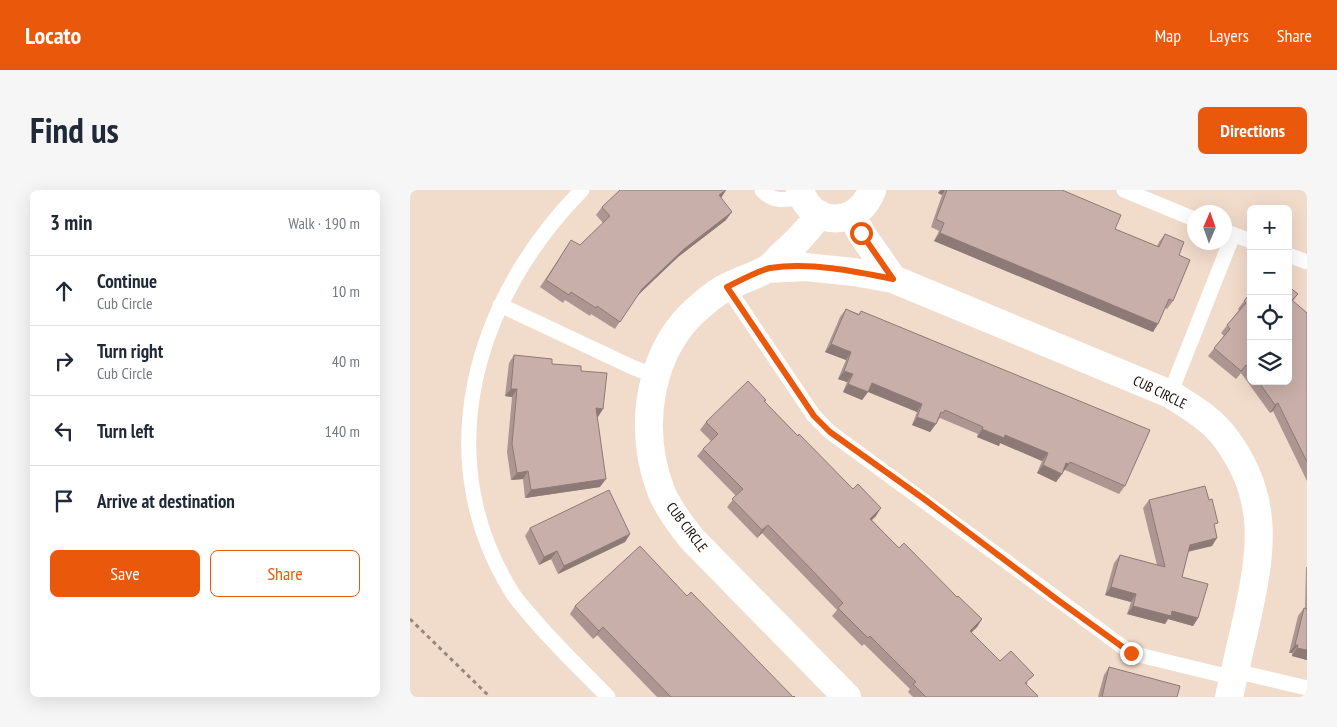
<!DOCTYPE html>
<meta charset="utf-8">
<style>
body{margin:0;font-family:"PT Sans Narrow",sans-serif;background:#f6f6f7;color:#1f2937}
.controls{position:absolute;right:15px;top:15px;display:grid;overflow:hidden;border-radius:8px;box-shadow:0 5px 20px #0002}
.controls button{width:45px;height:45px;display:grid;place-items:center;padding:0;border:0;border-bottom:1px solid #e0e1e3;background:#fff;color:#1f2937;font:25px sans-serif}
.compass{position:absolute;left:777px;top:15px;width:45px;height:45px;border-radius:50%;background:#fff;box-shadow:0 5px 20px #0002;rotate:2deg}
.stop{position:absolute;width:15px;height:15px;margin:-11px;border:4px solid #ea580c;border-radius:50%;background:#fff}
.stop.end{background:#ea580c;border-color:#fff;box-shadow:0 1px 5px #0008}
.list{margin:0;padding:0;list-style:none}
h2{display:flex;justify-content:space-between;align-items:center;height:65px;margin:0;padding:0 20px;font-size:21px}
h2 small{font-size:16px;font-weight:400;color:#747a83}
.list li{display:grid;grid-template-columns:32px 1fr auto;gap:15px;align-items:center;box-sizing:border-box;height:70px;padding:0 20px;border-top:1px solid #e0e1e3}
.list b{display:block;font-size:19px;white-space:nowrap}
.list p{margin:0;font-size:16px;white-space:nowrap;color:#747a83}
.list em{font-size:16px;font-style:normal;color:#747a83}
.actions{display:flex;gap:10px;padding:15px 20px}
.actions a{flex:1;padding:11px 0;border:1px solid #ea580c;border-radius:8px;text-align:center;font-size:18px;color:#ea580c}
.actions .main{background:#ea580c;color:#fff}
.icon{flex:none;width:28px;height:28px;fill:none;stroke:currentColor;stroke-width:2;stroke-linecap:round;stroke-linejoin:round}
.map{position:relative;flex:none;width:897px;height:507px;overflow:hidden;border-radius:8px}
header{display:flex;align-items:center;gap:30px;box-sizing:border-box;height:70px;padding:0 25px;background:#ea580c;color:#fff}
header strong{font-size:24px}
nav{display:flex;gap:28px;margin-inline-start:auto;font-size:18px}
.intro{display:flex;align-items:center;justify-content:space-between;box-sizing:border-box;height:120px;padding:0 30px}
h1{margin:0;font-size:35px}
.button{padding:12px 22px;border-radius:8px;background:#ea580c;color:#fff;font-size:18px;font-weight:700}
main{display:flex;gap:30px;padding:0 30px}
aside{flex:1;background:#fff;border-radius:8px;box-shadow:0 5px 20px #0002}
.map>svg:first-child{display:block}
.lines{fill:none;stroke-linecap:round;stroke-linejoin:round}
.path{stroke:#97877b;stroke-width:3;stroke-dasharray:4 4;stroke-linecap:butt}
.lane{stroke:#fff;stroke-width:15}
.street{stroke:#fff;stroke-width:28}
.wall{fill:#ad9691}
.shaded-wall{fill:#8d7a76}
.building{fill:#c9afa9;stroke:#8d7a76}
.route{stroke:#ea580c;stroke-width:6}
.labels{text-anchor:middle;dominant-baseline:central;stroke-width:4;stroke-linejoin:round;paint-order:stroke}
.street-label{font-size:14px;fill:#150d08;stroke:#fff}
</style>
<header>
<strong>Locato</strong>
<nav><a>Map</a><a>Layers</a><a>Share</a></nav>
</header>
<div class="intro"><h1>Find us</h1><a class="button">Directions</a></div>
<main>
<aside>
<h2>3 min<small>Walk · 190 m</small></h2>
<ul class="list">
<li><svg class="icon" aria-label="ahead" viewBox="0 0 24 24"><path d="M12 20V5M6 11l6-6 6 6"/></svg><div><b>Continue</b><p>Cub Circle</p></div><em>10 m</em></li>
<li><svg class="icon" aria-label="right" viewBox="0 0 24 24"><path d="M7 20v-9h11M14 6l5 5-5 5"/></svg><div><b>Turn right</b><p>Cub Circle</p></div><em>40 m</em></li>
<li><svg class="icon" aria-label="left" viewBox="0 0 24 24"><path d="M17 20v-9H6M10 6l-5 5 5 5"/></svg><div><b>Turn left</b></div><em>140 m</em></li>
<li><svg class="icon" aria-label="arrive" viewBox="0 0 24 24"><path d="M6 21V4h12l-3 4 3 4H6"/></svg><div><b>Arrive at destination</b></div></li>
</ul>
<div class="actions"><a class="main">Save</a><a>Share</a></div>
</aside>
<div class="map">
<svg width="897" height="507" viewBox="0 0 897 507">
<rect width="100%" height="100%" fill="#f1dbcb"/>
<g class="lines">
<!-- path -->
<path class="path" d="M0,429L80,507"/>
<!-- lane -->
<path class="lane" d="M172,0C65,108 17,268 103,404C108,411 114,418 120,425C144,454 172,480 198,507
M352,0C364,14 376,9 393,8
M714,0L784,29
M814,41L841,51
M878,65L897,72
M317,97L404,226L420,242L721,463L824,488
M90,115L222,177L245,186
M760,204L823,45
M825,481L897,498"/>
<!-- street -->
<path class="street" d="M390,0C402,39 449,37 462,0
M409,24C398,41 385,53 371,66C366,71 362,76 357,79C345,86 331,90 319,96C310,100 301,107 294,113C238,157 227,237 251,301C258,318 270,334 282,349L437,507
M442,25L451,43L483,89L760,204C779,216 800,228 814,246C860,306 852,360 837,428C831,455 825,481 819,507
M358,79L395,77L444,82L483,89"/>
</g>
<!-- wall -->
<path class="wall" d="M316,0L311,8L316,30L268,67L227,106L205,139L181,124L180,126L155,110L153,113L130,97L156,58L170,55L193,33L186,25L192,17Z
M530,0H652L705,39L747,56L749,52L755,44L769,65L763,111L757,119L755,118L743,142L524,51L529,41L521,37L532,5L528,3Z
M878,96L888,104L883,111L897,123V291L863,221L860,223L831,183L826,189L798,166L814,146L811,143L829,120L828,119L841,102V191H878Z
M436,119L449,124L451,121L715,296L709,304L655,280L653,282L646,292L627,283L632,271L590,253L589,256L567,247L568,244L530,228L520,242L502,235L507,222L458,202L452,210L433,202L437,192L428,189L436,170L415,162L430,127Z
M104,165L171,181L188,227H187L190,297L115,308L113,289L101,290L97,262L102,207L95,206L99,173Z
M356,210L355,212L466,326L462,330L489,358L572,429L567,437L561,443L590,471L618,493L616,495L627,507H503L498,502L500,499L454,454L452,456L422,426L427,420L394,386L352,343L347,348L317,317L326,306L287,266L293,259L301,251L290,240L296,232Z
M739,310L805,338L802,356L778,362L772,387L788,428L783,436L758,429L755,434L717,424L721,412L695,405L704,373L710,365L747,375L733,318Z
M120,338L220,344L215,352L148,384L141,369L129,375L115,346Z
M896,377H897V470L882,466V463H879L888,426L894,418L895,419Z
M277,406L383,507H385H247L187,445L183,449L160,424L165,416Z
M699,477L767,507H688L694,485Z"/>
<!-- shaded-wall -->
<path class="shaded-wall" d="M316,0L311,8L309,5Z
M531,0H535L532,5L528,3Z
M322,22L316,30L268,67L226,107L232,99L274,59Z
M530,43L748,134L743,142L524,51Z
M421,154L441,162L436,170L415,162Z
M434,181L443,184L437,192L428,189Z
M462,193L512,214L507,222L456,201Z
M438,194L458,202L452,210L433,202Z
M101,199H107L102,207L95,206Z
M868,213L863,221L860,223L865,215Z
M186,218L193,219L188,227L180,226Z
M507,227L526,234L520,242L502,235Z
M572,239L595,245L638,263L632,271L590,253L589,256L567,247Z
M656,273L659,274L653,282L651,281Z
M633,275L652,284L646,292L627,283Z
M118,281L113,289L101,290L107,283Z
M196,289L190,297L115,308L121,300Z
M471,318L466,326L455,336L460,329Z
M358,335L352,343L347,348L352,340Z
M220,344L215,352L148,384L154,376Z
M807,348L802,356L775,362L780,355Z
M147,361L141,369L129,375L134,367Z
M701,397L726,404L721,412L695,405Z
M723,416L762,421L788,428L783,436L758,429L755,434L717,424Z
M572,429L567,437L554,449L560,441Z
M193,437L187,445L183,449L189,441Z
M885,455H888L882,463H879Z
M887,458L897,460V470L882,466Z"/>
<!-- building -->
<path class="building" d="M210,0H316L309,5L322,22L274,59L232,99L210,132L187,116L186,118L161,102L159,105L136,90L161,50L170,55L200,26L192,17Z
M537,0H652L711,25L705,39L749,57L755,44L774,52L769,65L780,70L763,111L759,109L748,134L530,43L534,33L526,29Z
M878,96L888,104L882,110L897,123V272L868,213L865,215L848,191H878Z
M841,102V181L836,175L831,181L804,158L820,139L817,135L836,113L834,111Z
M436,119L449,125L451,121L740,240L715,296L660,272L659,274L656,273L652,284L633,275L638,263L595,245L594,248L572,239L573,237L535,220L533,223L531,222L526,234L507,227L512,214L462,193L458,202L438,194L443,184L434,181L441,162L421,154Z
M104,165L142,169V174L171,176V181L197,183L193,219L186,218L196,289L121,300L118,281L107,283L102,254L107,199H101Z
M338,191L356,210L354,211L388,246L389,244L443,299L448,294L471,318L460,329L489,358L494,353L547,407L548,406L572,429L560,441L590,471L601,461L624,485L615,493L628,506L627,507H516L503,494L506,492L460,446L458,448L428,418L433,413L400,378L358,335L352,340L322,309L333,299L293,259L308,244L296,232Z
M795,296L799,310L802,309L808,333L804,334L807,348L780,355L772,387L798,394L788,428L762,421L761,426L723,416L726,404L701,397L710,365L755,377L739,310Z
M199,300L220,344L154,376L147,361L134,367L120,338Z
M230,356L277,406L281,402L383,507L384,506L385,507H261L193,437L189,441L165,416Z
M894,418L897,419V460L887,458L888,455H885Z
M699,477L770,496L767,507H692Z"/>
<g class="lines">
<!-- route -->
<path class="route" d="M451,43L483,89C444,81 400,72 360,78C347,81 329,91 317,97L404,226L420,242L514,309L649,411L721,463"/>
</g>
<g class="labels">
<!-- street labels -->
<g class="street-label">
<text transform="translate(750 202) rotate(26)">CUB CIRCLE</text>
<text transform="translate(277 337) rotate(53)">CUB CIRCLE</text>
</g>
</g>
</svg>
<div class="controls">
<button>+</button>
<button>−</button>
<button><svg class="icon" aria-label="locate" viewBox="0 0 24 24"><circle cx="12" cy="12" r="6"/><path d="M12 2v4M12 18v4M2 12h4M18 12h4"/></svg></button>
<button><svg class="icon" aria-label="layers" viewBox="0 0 24 24"><path d="M12 4l9 5-9 5-9-5zM3 14l9 5 9-5"/></svg></button>
</div>
<svg class="compass" viewBox="-18 -18 36 36"><path d="M0-13l5 13h-10z" fill="#e53935"/><path d="M0 13l5-13h-10z" fill="#747a83"/></svg>
<div class="stop" style="left:451px;top:43px"></div>
<div class="stop end" style="left:721px;top:463px"></div>
</div>
</main>
